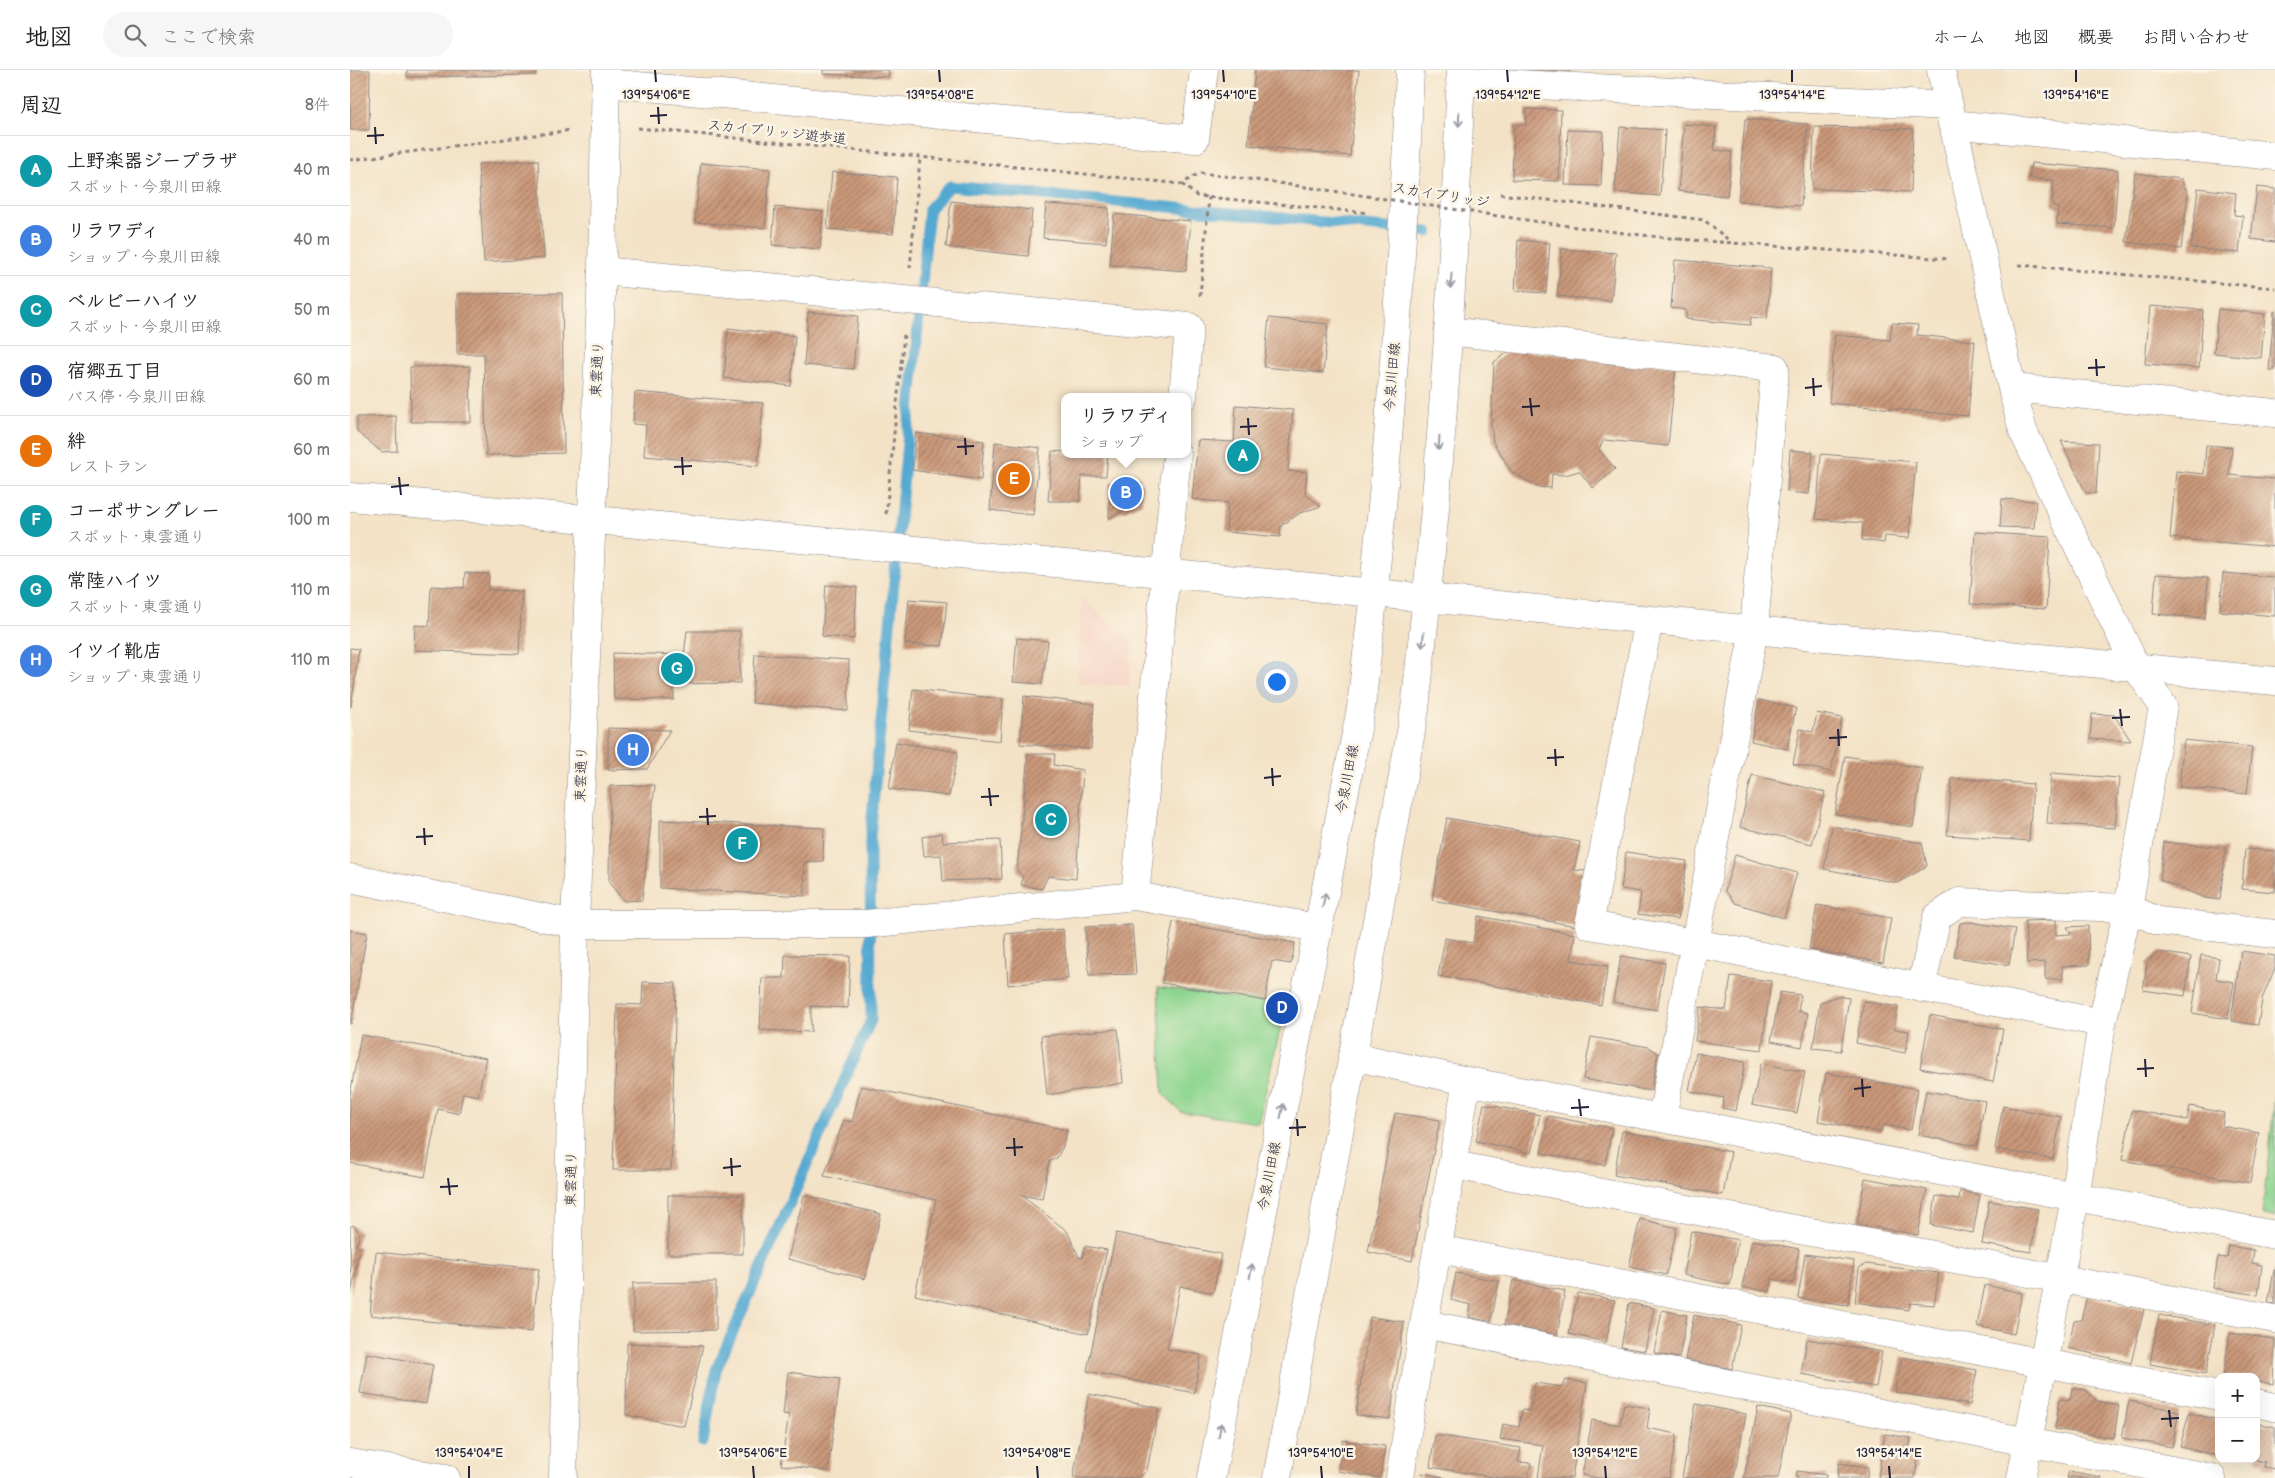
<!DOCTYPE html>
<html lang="ja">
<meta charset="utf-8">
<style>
body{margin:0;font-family:"Balsamiq Sans","Klee One",sans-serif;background:#f6f6f6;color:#222}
.controls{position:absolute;right:15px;bottom:15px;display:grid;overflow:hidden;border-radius:10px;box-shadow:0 5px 20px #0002}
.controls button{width:45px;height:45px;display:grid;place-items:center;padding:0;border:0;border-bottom:1px solid #e0e0e0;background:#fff;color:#222;font:25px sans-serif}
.you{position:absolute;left:926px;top:611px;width:18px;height:18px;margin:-12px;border:4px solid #fff;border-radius:50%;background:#1a73e8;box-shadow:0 0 0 8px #1a73e833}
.badge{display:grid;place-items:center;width:32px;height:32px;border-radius:50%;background:#0f766e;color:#fff;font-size:16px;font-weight:700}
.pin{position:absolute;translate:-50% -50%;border:2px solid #fff;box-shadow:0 1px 5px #0006}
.popup{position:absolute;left:711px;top:323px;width:130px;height:65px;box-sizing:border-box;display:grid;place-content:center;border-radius:10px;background:#fff;filter:drop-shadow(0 1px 4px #0005);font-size:16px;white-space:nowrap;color:#767676}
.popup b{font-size:19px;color:#222}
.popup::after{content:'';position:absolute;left:50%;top:100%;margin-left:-10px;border:10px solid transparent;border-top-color:#fff}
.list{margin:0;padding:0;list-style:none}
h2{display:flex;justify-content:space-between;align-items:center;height:65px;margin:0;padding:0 20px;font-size:21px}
h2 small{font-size:16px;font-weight:400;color:#767676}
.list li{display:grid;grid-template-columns:32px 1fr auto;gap:15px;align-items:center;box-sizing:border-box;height:70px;padding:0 20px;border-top:1px solid #e0e0e0}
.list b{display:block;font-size:19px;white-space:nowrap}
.list p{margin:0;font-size:16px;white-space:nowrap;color:#767676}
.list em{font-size:16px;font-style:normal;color:#767676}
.icon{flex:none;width:28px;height:28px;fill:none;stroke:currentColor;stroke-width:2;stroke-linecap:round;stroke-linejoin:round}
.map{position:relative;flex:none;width:1925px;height:1408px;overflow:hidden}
header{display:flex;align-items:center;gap:30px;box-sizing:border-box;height:70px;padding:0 25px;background:#fff;border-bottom:1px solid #e0e0e0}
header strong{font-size:24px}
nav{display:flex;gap:28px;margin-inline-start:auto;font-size:18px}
.search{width:350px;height:45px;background:#f6f6f6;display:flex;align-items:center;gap:12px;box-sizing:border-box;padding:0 18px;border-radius:28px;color:#767676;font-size:19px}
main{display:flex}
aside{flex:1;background:#fff}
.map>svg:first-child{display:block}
.built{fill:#f6d2c3}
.green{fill:#8dd58f;stroke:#587c65}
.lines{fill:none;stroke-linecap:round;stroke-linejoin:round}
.stream{stroke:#55a9d1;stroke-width:11}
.building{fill:url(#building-hatch)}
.minor-casing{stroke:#8a8280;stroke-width:29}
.major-casing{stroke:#8a8280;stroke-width:29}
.path{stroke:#8a8280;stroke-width:3;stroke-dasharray:4 4;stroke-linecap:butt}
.minor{stroke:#fff;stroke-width:28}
.major{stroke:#fff;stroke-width:28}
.path-bridge{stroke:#8a8280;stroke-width:3;stroke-dasharray:4 4;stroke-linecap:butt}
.oneway{stroke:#9c9ca7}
.ticks{fill:none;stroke:#22223b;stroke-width:2}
.labels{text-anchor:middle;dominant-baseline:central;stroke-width:5;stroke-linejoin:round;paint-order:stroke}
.street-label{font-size:14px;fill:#22223b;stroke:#fcf5e5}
.ticks-label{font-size:12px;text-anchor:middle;fill:#22223b;stroke:#fcf5e5;stroke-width:5;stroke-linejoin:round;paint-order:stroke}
</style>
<header>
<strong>地図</strong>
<div class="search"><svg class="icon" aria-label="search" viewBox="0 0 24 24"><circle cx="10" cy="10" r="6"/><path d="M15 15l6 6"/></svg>ここで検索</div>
<nav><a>ホーム</a><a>地図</a><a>概要</a><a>お問い合わせ</a></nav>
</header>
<main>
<aside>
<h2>周辺<small>8件</small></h2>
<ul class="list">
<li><span class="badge" style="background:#0f9aa8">A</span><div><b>上野楽器ジープラザ</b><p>スポット · 今泉川田線</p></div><em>40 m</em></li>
<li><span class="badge" style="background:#3f7fe0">B</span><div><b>リラワディ</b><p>ショップ · 今泉川田線</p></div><em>40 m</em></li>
<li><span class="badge" style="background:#0f9aa8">C</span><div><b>ベルビーハイツ</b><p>スポット · 今泉川田線</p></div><em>50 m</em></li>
<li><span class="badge" style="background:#1a4fb4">D</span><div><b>宿郷五丁目</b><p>バス停 · 今泉川田線</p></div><em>60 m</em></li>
<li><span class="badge" style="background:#e8710a">E</span><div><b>絆</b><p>レストラン</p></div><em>60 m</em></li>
<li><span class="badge" style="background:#0f9aa8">F</span><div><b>コーポサングレー</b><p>スポット · 東雲通り</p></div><em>100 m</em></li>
<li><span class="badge" style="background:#0f9aa8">G</span><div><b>常陸ハイツ</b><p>スポット · 東雲通り</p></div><em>110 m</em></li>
<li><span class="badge" style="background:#3f7fe0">H</span><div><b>イツイ靴店</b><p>ショップ · 東雲通り</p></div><em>110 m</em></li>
</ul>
</aside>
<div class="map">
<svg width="1925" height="1408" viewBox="0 0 1925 1408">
<defs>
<pattern id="building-hatch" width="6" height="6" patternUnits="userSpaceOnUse" patternTransform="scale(1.25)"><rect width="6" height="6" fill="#cb997a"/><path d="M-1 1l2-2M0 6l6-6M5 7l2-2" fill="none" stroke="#a47c65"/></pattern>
</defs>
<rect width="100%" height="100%" fill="#fcf5e5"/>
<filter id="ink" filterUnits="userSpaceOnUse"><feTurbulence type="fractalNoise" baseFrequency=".02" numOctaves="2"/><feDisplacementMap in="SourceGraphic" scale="10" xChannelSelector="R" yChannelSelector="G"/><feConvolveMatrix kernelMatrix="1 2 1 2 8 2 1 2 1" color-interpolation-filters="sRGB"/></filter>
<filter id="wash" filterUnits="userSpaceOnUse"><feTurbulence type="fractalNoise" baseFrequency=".0096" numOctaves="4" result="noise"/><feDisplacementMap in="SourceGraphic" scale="20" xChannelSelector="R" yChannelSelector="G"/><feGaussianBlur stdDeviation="1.12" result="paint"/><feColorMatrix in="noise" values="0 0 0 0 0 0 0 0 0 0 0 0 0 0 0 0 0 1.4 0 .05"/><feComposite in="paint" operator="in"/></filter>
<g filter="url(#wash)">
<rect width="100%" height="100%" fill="#f3e2c6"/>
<!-- built -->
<path class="built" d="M731,527L782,573L780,616L728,614Z"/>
<!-- green -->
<path class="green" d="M808,917L936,935L908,1053L831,1042L813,1023Z
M1925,1026V1147L1912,1145Z"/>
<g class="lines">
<!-- stream -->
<path class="stream" d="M353,1372L366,1300L521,950L520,768L579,139L600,116L1078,162"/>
</g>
<g id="blocks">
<!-- building -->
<path class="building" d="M0,0H20L19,60H0Z
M57,0H186V5L57,7Z
M473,0H539L538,7L473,4Z
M905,0H1009L1000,86L898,75Z
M1177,0H1220V2L1180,3Z
M1176,39L1211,40L1209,111L1162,110L1164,55H1176Z
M1395,49L1458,54L1451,136L1388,131Z
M1334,54L1366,57L1364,80L1382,82L1377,126L1328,121Z
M1270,57L1315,60L1310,126L1265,122Z
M1464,57L1563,59L1561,122L1462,119Z
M1218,60L1253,61L1251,116L1215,115Z
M188,90L194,188L134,192L128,94Z
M351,93L420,99L415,158L345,152Z
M1681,93L1768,100L1764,158L1707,154L1708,138L1702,135L1704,110L1679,108Z
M482,102L547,107L543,164L477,159Z
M1785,103L1831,109L1838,124L1831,179L1776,172Z
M1907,117L1925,119V172L1901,169Z
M1848,118L1886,123L1884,145L1893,146L1889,183L1841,178Z
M601,131L682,140L678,186L596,177Z
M696,134L759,138L756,173L693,168Z
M425,137L473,142L470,179L422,175Z
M764,144L841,151L836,201L760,195Z
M1168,170L1200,173L1196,223L1165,221Z
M1212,179L1266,183L1261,231L1207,226Z
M1325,190L1421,198L1417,249L1401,247L1400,255L1336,249V240L1321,238Z
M212,223L214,383L136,385L134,284H107V224Z
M1800,236L1853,240L1849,298L1795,294Z
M1868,239L1915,244L1911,288L1864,283Z
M1924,241H1925V300H1919Z
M458,242L508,246L503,299L454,295Z
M919,248L978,254L973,303L914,297Z
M1542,253L1568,255L1567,265L1625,271L1618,346L1479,333L1485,265L1540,270Z
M378,258L445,266L441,316L374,308Z
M1161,280L1326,296L1318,376L1254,370L1249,379L1265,399L1243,418L1229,401L1215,405L1202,404L1201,418L1188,417L1161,401L1143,372L1141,354L1144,292Z
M120,296L121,352H61L60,297Z
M285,322L413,333L408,396L294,386L296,355L283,354Z
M886,335L943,340L938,401L957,402L955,424L971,436L950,443L931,456L930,467L876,462L878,433L842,429L848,370L884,372Z
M46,346L47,381L32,382L7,362V347Z
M566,363L634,371L631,410L562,400Z
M1711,371L1749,373L1746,423H1736Z
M645,372L690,378L683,445L640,440Z
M1856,375L1882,377L1879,405L1925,409V477L1820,468L1826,401L1854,404Z
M1440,380L1463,382L1459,424L1437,422Z
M702,381L715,382V384H758L756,406H732L730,431H698Z
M1471,384L1566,392L1559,468L1535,466L1534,473L1512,470L1513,453L1466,449Z
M760,413H792V433L759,448Z
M1652,429L1686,431L1684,458L1650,457Z
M1625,462L1700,467L1696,539L1620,534Z
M115,503L139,504L138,520L172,521L169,584L64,580L65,555L79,556L81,516L114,518Z
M1873,503L1925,507V546L1870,541Z
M1806,504L1858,508L1855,548L1803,544Z
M476,515L507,517L504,569L472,566Z
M559,529L597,532L592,576L555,574Z
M337,561H390V613L324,614V630L264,629L263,583L334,585Z
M667,568L698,571L692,614L663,612Z
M0,578L9,579L1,637L0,636Z
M405,584L499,590L498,641L402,633Z
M563,619L653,629L650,671L559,660Z
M674,626L744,634L741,679L670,674Z
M1409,630L1446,638L1437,679L1401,671Z
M1467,643L1492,648L1481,702L1443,694L1450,659L1463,662Z
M1742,644L1764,645L1781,671L1740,669Z
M258,658L320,660L297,699L258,700Z
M1834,670L1902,677L1897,724L1829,717Z
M546,672L608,682L599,726L539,719Z
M678,684H705L704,695L733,700L726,809L698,806L692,819L671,815L673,807L667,801Z
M1495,686L1572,698L1563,757L1485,744Z
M1701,703L1769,708L1765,758L1697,753Z
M1402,705L1475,722L1462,774L1390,757Z
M1602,708L1683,714L1679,771L1597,765Z
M305,715L292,830L274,831L259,813L260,716Z
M1097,748L1230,772L1224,800L1236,801L1226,856L1082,830Z
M310,750L474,758L473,791L454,792L455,826L310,818Z
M1482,756L1572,773L1577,796L1548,813L1474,799Z
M592,763L593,772L650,770L652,809L593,811L591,785L574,786L572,767Z
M1814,772L1876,778L1870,830L1855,828L1810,810Z
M1895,779L1925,781V822L1892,819Z
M1276,782L1337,791L1328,849L1288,844L1291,822L1271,819Z
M1385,785L1447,803L1434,848L1385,833L1375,820Z
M1467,835L1541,848L1533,893L1459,879Z
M1128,846L1225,864L1221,890L1258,896L1251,935L1088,906L1095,868L1123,873Z
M1706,850V865L1721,864L1717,857L1738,856L1739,895L1712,896L1713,909H1695V892L1677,893L1675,851Z
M823,852L945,873L941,894L922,891L915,931L812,913Z
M1619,852L1665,859L1659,895L1604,887L1610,853Z
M782,855L786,904L739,905L735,857Z
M713,859L718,909L658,915L655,864Z
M0,860L17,863L1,954H0Z
M1891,881L1925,886V898L1912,929L1908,955L1881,951Z
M1809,882L1841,887L1835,926L1793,920L1797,893Z
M435,885L500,886L498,938L461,936V962L410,960L412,908H434Z
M1851,885L1869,888L1866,909L1884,912L1878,949L1842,943Z
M1271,886L1315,893L1307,940L1263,932Z
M1381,906L1421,911L1412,980L1345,971L1350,937L1376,940Z
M293,912L326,913L321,1100H263L267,934L292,935Z
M1430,922L1451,925L1448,941L1458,943L1452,977L1421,971Z
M1487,926L1499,928L1491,981L1463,978L1470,933Z
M1514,931L1548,937L1544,959L1559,961L1555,983L1506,973Z
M1580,945L1653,959L1643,1012L1570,998Z
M768,959L773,1013L697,1025L691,966Z
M11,965L136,988L128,1026L113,1023L109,1044L88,1039L75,1107L0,1093V1025Z
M1241,967L1299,977L1308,983L1301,1021L1233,1009Z
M1346,983L1395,992L1386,1041L1372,1038L1374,1028L1339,1021Z
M1411,993L1455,1002L1447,1043L1402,1035Z
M1476,1003L1568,1019L1561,1060L1533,1055L1531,1062L1468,1051Z
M511,1016L717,1060L713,1076L707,1088L699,1092L692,1129L671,1125L717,1161L729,1187L732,1188L735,1176L757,1180L738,1264L565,1225L586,1130L474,1106L494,1050L502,1052Z
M1576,1021L1635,1031L1627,1076L1568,1065Z
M1134,1034L1190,1045L1181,1083L1126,1071Z
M1653,1036L1711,1047L1703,1089L1645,1079Z
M1840,1036L1874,1043L1872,1056L1909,1063L1900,1113L1772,1090L1782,1040L1837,1050Z
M1045,1043L1090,1050L1062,1191L1018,1182Z
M1198,1046L1262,1058L1255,1095L1191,1083Z
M1272,1061L1381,1082L1373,1125L1264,1105Z
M1515,1108L1577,1120L1568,1165L1507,1154Z
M1610,1121L1630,1125L1623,1163L1581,1155L1586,1126L1609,1130Z
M318,1125H393V1184H318Z
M454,1125L531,1144L515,1209L438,1189Z
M1639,1131L1688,1139L1681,1182L1632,1174Z
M1290,1149L1327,1158L1316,1205L1279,1197Z
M3,1155L10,1163L6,1176L10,1177L1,1224L0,1157Z
M1341,1161L1388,1170L1380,1215L1333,1205Z
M766,1163L871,1184L863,1223L830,1216L817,1279L851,1285L844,1323L737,1301Z
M1402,1170L1449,1179L1443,1213L1422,1209L1420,1222L1392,1217Z
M1879,1176L1904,1180L1902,1193L1912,1195L1908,1225L1863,1218L1868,1187L1877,1188Z
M26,1182L189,1199L182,1262L20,1245Z
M1455,1184L1504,1191L1498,1235L1448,1228Z
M1516,1194L1589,1203L1584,1235L1560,1233L1559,1240L1505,1232L1509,1198Z
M1924,1200H1925V1234L1918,1233Z
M1106,1203L1149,1211L1141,1252L1119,1247L1121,1235L1101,1230Z
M1163,1210L1215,1221L1207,1265L1154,1255Z
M366,1212V1260L283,1261V1213Z
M1635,1215L1672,1223L1664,1264L1627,1256Z
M1228,1223L1265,1230L1256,1272L1219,1264Z
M1737,1226L1794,1239L1781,1293L1718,1278L1724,1251L1731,1250Z
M1279,1233L1304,1238L1295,1281L1271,1277Z
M1312,1240L1337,1245L1329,1288L1304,1283Z
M1344,1245L1391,1255L1382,1299L1335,1290Z
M1809,1245L1865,1255L1856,1304L1800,1294Z
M1020,1247L1054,1252L1040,1349L1006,1345Z
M1880,1263L1925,1269L1923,1314L1906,1311V1307L1873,1306Z
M1457,1269L1532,1282L1526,1317L1451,1304Z
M277,1273L353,1276L334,1356L276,1345Z
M17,1283L83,1295L76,1334L10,1323Z
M1552,1287L1627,1300L1620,1335L1545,1322Z
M438,1302L490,1309L478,1401L431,1395L439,1345L433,1344Z
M1215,1310L1237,1313L1222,1408H1188L1193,1375L1150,1369L1153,1354L1169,1357L1172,1340L1180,1341L1185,1313L1212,1317Z
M1722,1318L1736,1320L1747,1331L1769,1335L1764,1368L1705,1359L1710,1329L1720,1330Z
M739,1324L809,1338L797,1401L788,1408H723Z
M1779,1331L1829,1341L1822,1377L1772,1368Z
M1274,1334L1300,1338L1297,1358L1327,1364L1319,1408H1248L1232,1405L1242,1350L1270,1355Z
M1346,1334L1396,1344L1384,1408H1332Z
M1408,1337L1441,1344L1428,1408H1394Z
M1839,1343L1869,1350V1386L1830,1377Z
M1906,1353L1925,1357V1399L1914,1397L1915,1392L1906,1390Z
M1535,1364L1561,1368L1558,1384L1568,1386L1565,1408H1528Z
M1085,1365L1171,1378L1168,1392L1181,1393L1178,1408H1149L1080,1397Z
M993,1370L1035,1376L1030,1408L988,1401Z
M1489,1393L1518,1397L1517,1408H1487Z
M1447,1401L1476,1405V1408H1446Z
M1719,1401L1751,1407V1408H1717Z
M1072,1403L1093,1407V1408H1071Z"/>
</g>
</g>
<g filter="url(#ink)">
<use href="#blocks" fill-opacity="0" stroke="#8a8280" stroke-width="1"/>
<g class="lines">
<!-- minor casing -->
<g class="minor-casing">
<path id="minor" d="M1591,0L1662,318L1673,361L1786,597L1813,636L1778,838L1752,953L1725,1128L1671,1408
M1110,11L1598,36
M256,13L845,69L854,0
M1602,54L1925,86
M252,201L839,257L833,327
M1098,261L1425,298L1404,560L1312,1048
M1662,318L1925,343
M0,427L1025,523L1925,611
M1299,550L1239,855L1345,873L1752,953
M0,808L225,854H516L785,826L827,384
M785,826L968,858
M1571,918L1587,847L1609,832L1778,838L1808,851L1925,864
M1002,986L1117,1011
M1103,1095L1925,1249
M1088,1179L1869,1326
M1074,1254L1862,1408
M1906,1333L1925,1337
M213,1408L225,854L252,201L256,0
M861,1408L1011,638C1036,426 1052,213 1060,0
M927,1408L1065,639C1089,427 1104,213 1111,0
M1050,1408L1074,1254L1117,1011L1925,1165"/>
</g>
<!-- major casing -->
<g class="major-casing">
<path id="major" d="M0,1393L96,1408"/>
</g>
<!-- path -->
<path class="path" d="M288,58L832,114L849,103
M0,90L222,60
M832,114L847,126L1019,143
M1150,124L1354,150L1380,171
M1329,169L1598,189
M1669,195L1925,218
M560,198L570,89
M850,226L859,127
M536,444L554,264"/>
<!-- minor -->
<use href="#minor" class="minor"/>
<!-- major -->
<use href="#major" class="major"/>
<!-- path-bridge -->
<path class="path-bridge" d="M850,103C1010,122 1169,153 1329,169"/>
</g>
<!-- one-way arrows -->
<defs><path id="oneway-shaft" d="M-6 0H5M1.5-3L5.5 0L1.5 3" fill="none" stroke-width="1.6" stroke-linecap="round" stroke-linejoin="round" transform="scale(1.25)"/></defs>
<g class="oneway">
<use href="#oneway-shaft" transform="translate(1109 49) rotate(92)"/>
<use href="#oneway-shaft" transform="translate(1101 211) rotate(94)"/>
<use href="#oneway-shaft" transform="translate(1089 373) rotate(94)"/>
<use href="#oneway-shaft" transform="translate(1073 570) rotate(96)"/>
<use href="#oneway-shaft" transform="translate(974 830) rotate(-79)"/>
<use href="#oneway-shaft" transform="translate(932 1041) rotate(-79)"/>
<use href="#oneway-shaft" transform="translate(901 1201) rotate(-79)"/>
<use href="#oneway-shaft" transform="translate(870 1360) rotate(-79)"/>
</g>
</g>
<!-- ticks -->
<path class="ticks" d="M305,0L306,12M589,0L590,12M873,0L874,12M1157,0L1158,12M1442,0V12M1726,0V12M308,37L309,54M300,46L317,45M25,57L26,74M17,66L34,65M1746,289L1747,306M1738,298L1755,297M1463,308L1464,326M1455,318L1472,316M1180,328L1182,346M1172,337L1190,336M898,348L899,365M890,357L907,356M615,368L616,385M607,377L624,376M332,387L333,405M324,397L342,396M49,407L51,425M41,417L59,415M1770,639L1772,656M1762,648L1780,647M1488,659L1489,676M1479,668L1497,667M1205,679L1206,696M1197,688L1214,687M922,698L923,716M914,708L931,706M639,718L641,736M631,727L649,726M357,738L358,755M349,747L366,746M74,758L75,775M66,767L83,766M1795,989L1796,1007M1787,999L1804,998M1512,1009L1513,1027M1504,1019L1521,1017M1229,1029L1231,1046M1221,1038L1239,1037M947,1049L948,1066M939,1058L956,1057M664,1068L665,1086M656,1078L673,1077M381,1088L382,1106M373,1098L391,1096M98,1108L100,1125M90,1117L108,1116M1819,1340L1821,1357M1811,1349L1829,1348M119,1396V1408M403,1396L404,1408M687,1396L688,1408M971,1396L972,1408M1255,1396L1256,1408M1539,1396L1540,1408"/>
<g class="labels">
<!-- street labels -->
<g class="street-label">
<text transform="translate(427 62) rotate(6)">スカイブリッジ遊歩道</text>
<text transform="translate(1091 125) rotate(9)">スカイブリッジ</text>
<text transform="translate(247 299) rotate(-87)">東雲通り</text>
<text transform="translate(1042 307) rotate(-85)">今泉川田線</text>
<text transform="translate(231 704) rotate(-88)">東雲通り</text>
<text transform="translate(997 709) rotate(-79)">今泉川田線</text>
<text transform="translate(919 1106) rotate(-79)">今泉川田線</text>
<text transform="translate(221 1109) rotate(-89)">東雲通り</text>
</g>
</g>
<g class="ticks-label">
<text x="306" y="29">139°54'06"E</text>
<text x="590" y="29">139°54'08"E</text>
<text x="874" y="29">139°54'10"E</text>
<text x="1158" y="29">139°54'12"E</text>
<text x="1442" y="29">139°54'14"E</text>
<text x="1726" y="29">139°54'16"E</text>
<text x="119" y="1387">139°54'04"E</text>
<text x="403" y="1387">139°54'06"E</text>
<text x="687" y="1387">139°54'08"E</text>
<text x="971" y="1387">139°54'10"E</text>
<text x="1255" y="1387">139°54'12"E</text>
<text x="1539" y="1387">139°54'14"E</text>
</g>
</svg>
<div class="controls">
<button>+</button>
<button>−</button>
</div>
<div class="you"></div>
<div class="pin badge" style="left:893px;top:386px;background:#0f9aa8">A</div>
<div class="pin badge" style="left:776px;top:423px;background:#3f7fe0">B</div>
<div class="popup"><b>リラワディ</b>ショップ</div>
<div class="pin badge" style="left:701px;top:750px;background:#0f9aa8">C</div>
<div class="pin badge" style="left:932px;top:938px;background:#1a4fb4">D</div>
<div class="pin badge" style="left:664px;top:409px;background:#e8710a">E</div>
<div class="pin badge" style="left:392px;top:774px;background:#0f9aa8">F</div>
<div class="pin badge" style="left:327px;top:599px;background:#0f9aa8">G</div>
<div class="pin badge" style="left:283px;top:680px;background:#3f7fe0">H</div>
</div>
</main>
